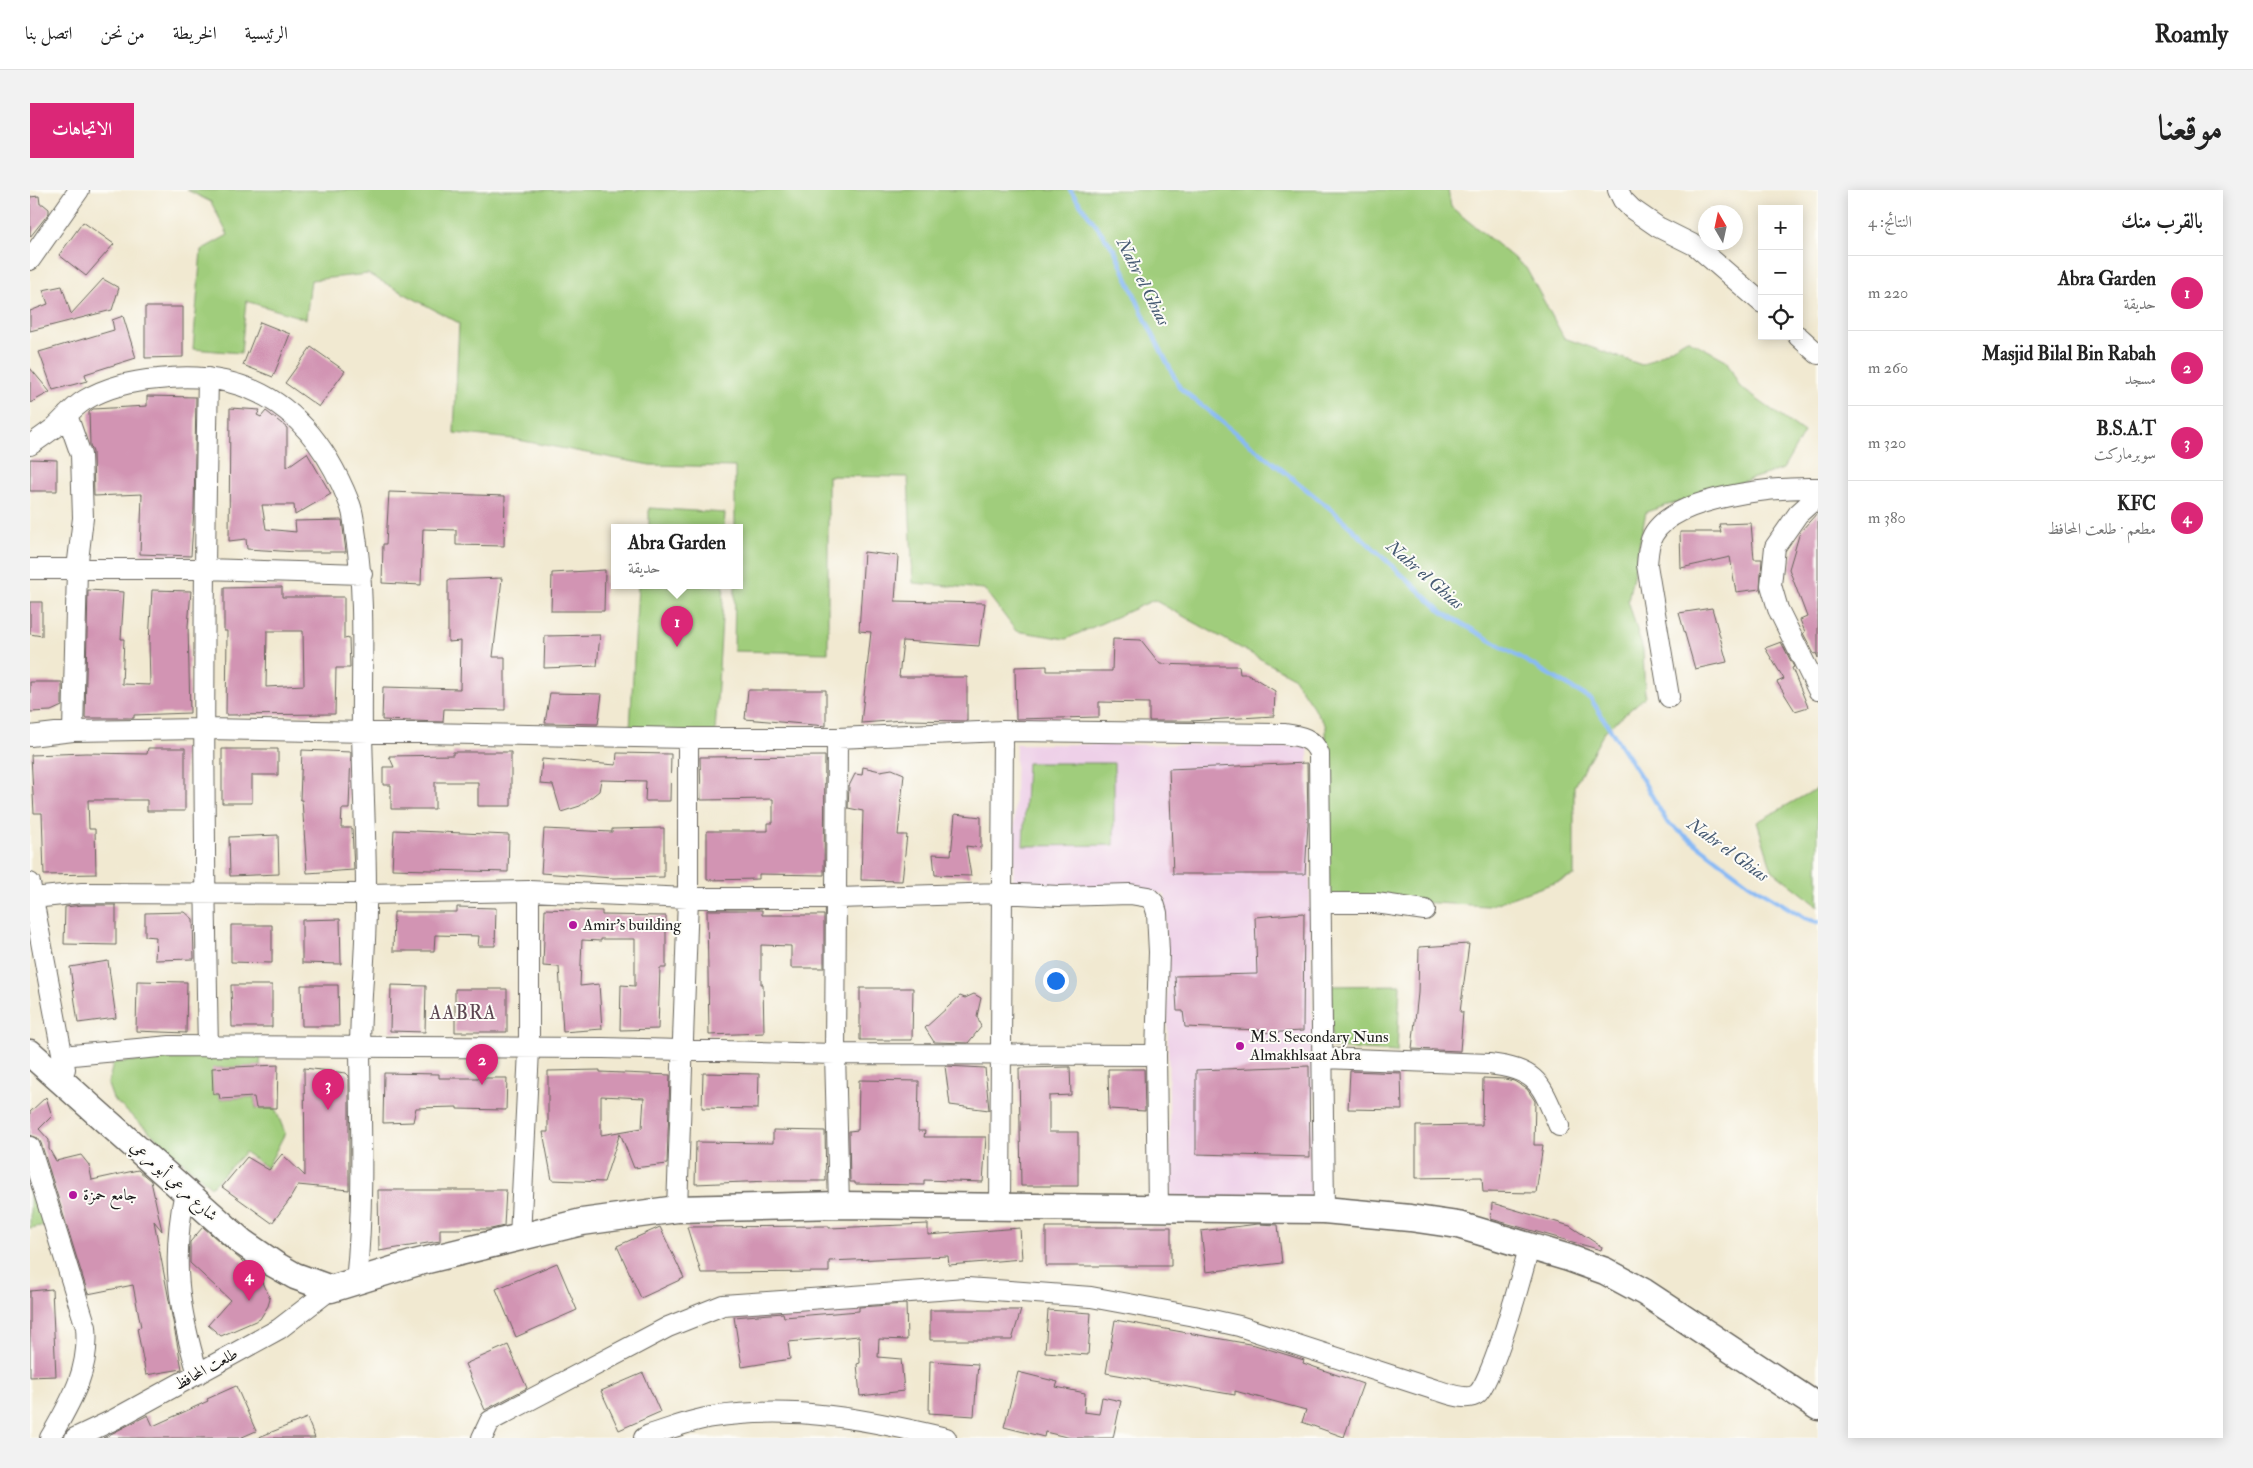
<!DOCTYPE html>
<html lang="ar">
<meta charset="utf-8">
<style>
body{margin:0;font-family:"IM FELL Double Pica",Amiri,serif;background:#f2f2f2;color:#222;direction:rtl}
.controls{position:absolute;right:15px;top:15px;display:grid;overflow:hidden;border-radius:0px;box-shadow:0 2px 12px #0003}
.controls button{width:45px;height:45px;display:grid;place-items:center;padding:0;border:0;border-bottom:1px solid #e0e0e0;background:#fff;color:#222;font:25px sans-serif}
.compass{position:absolute;left:1668px;top:15px;width:45px;height:45px;border-radius:50%;background:#fff;box-shadow:0 2px 12px #0003;rotate:351deg}
.you{position:absolute;left:1025px;top:790px;width:18px;height:18px;margin:-12px;border:4px solid #fff;border-radius:50%;background:#1a73e8;box-shadow:0 0 0 8px #1a73e833}
.badge{display:grid;place-items:center;width:32px;height:32px;border-radius:50%;background:#db2777;color:#fff;font-size:16px;font-weight:700}
.pin{position:absolute;translate:-50% -41px;filter:drop-shadow(0 1px 2px #0008)}
.pin::after{content:'';position:absolute;top:26px;width:18px;height:15px;background:inherit;clip-path:polygon(0 0,100% 0,50% 100%)}
.popup{position:absolute;left:581px;top:334px;width:132px;height:65px;box-sizing:border-box;display:grid;place-content:center;border-radius:0px;background:#fff;filter:drop-shadow(0 1px 4px #0005);font-size:16px;white-space:nowrap;color:#767676}
.popup b{font-size:19px;color:#222}
.popup::after{content:'';position:absolute;left:50%;top:100%;margin-left:-10px;border:10px solid transparent;border-top-color:#fff}
.list{margin:0;padding:0;list-style:none}
h2{display:flex;justify-content:space-between;align-items:center;height:65px;margin:0;padding:0 20px;font-size:21px}
h2 small{font-size:16px;font-weight:400;color:#767676}
.list li{display:grid;grid-template-columns:32px 1fr auto;gap:15px;align-items:center;box-sizing:border-box;height:75px;padding:0 20px;border-top:1px solid #e0e0e0}
.list b{display:block;font-size:19px;white-space:nowrap}
.list p{margin:0;font-size:16px;white-space:nowrap;color:#767676}
.list em{font-size:16px;font-style:normal;color:#767676}
.icon{flex:none;width:28px;height:28px;fill:none;stroke:currentColor;stroke-width:2;stroke-linecap:round;stroke-linejoin:round}
.map{position:relative;flex:none;width:1788px;height:1248px;overflow:hidden;direction:ltr;border-radius:0px}
header{display:flex;align-items:center;gap:30px;box-sizing:border-box;height:70px;padding:0 25px;background:#fff;border-bottom:1px solid #e0e0e0}
header strong{font-size:24px}
nav{display:flex;gap:28px;margin-inline-start:auto;font-size:18px}
.intro{display:flex;align-items:center;justify-content:space-between;box-sizing:border-box;height:120px;padding:0 30px}
h1{margin:0;font-size:35px}
.button{padding:12px 22px;border-radius:0px;background:#db2777;color:#fff;font-size:18px;font-weight:700}
main{display:flex;gap:30px;padding:0 30px}
aside{flex:1;background:#fff;border-radius:0px;box-shadow:0 2px 12px #0003}
.map>svg:first-child{display:block}
.built{fill:#eed0e8}
.green{fill:#a0cd7b;stroke:#5e744c}
.lines{fill:none;stroke-linecap:round;stroke-linejoin:round}
.stream{stroke:#88baf5;stroke-width:4.5}
.building{fill:#d294b3;fill-rule:evenodd}
.minor-casing{stroke:#67645b;stroke-width:22}
.major-casing{stroke:#67645b;stroke-width:29}
.minor{stroke:#fff;stroke-width:20}
.major{stroke:#fff;stroke-width:26}
.poi-dot{fill:#b5179e;stroke:#fdfcf7;stroke-width:2}
.labels{text-anchor:middle;dominant-baseline:central;stroke-width:4;stroke-linejoin:round;paint-order:stroke}
.poi-label{font-size:16px;fill:#1c1c1c;stroke:#fdfcf7;text-anchor:start}
.street-label{font-size:16px;fill:#1c1c1c;stroke:#fdfcf7}
.water-label{font-size:18px;font-style:italic;fill:#475b73;stroke:#fdfcf7}
.quarter-label{font-size:19px;letter-spacing:1px;fill:#5c4651;stroke:#fdfcf7}
</style>
<header>
<strong>Roamly</strong>
<nav><a>الرئيسية</a><a>الخريطة</a><a>من نحن</a><a>اتصل بنا</a></nav>
</header>
<div class="intro"><h1>موقعنا</h1><a class="button">الاتجاهات</a></div>
<main>
<aside>
<h2>بالقرب منك<small>النتائج: 4</small></h2>
<ul class="list">
<li><span class="badge">1</span><div><b>Abra Garden</b><p>حديقة</p></div><em>220 m</em></li>
<li><span class="badge">2</span><div><b>Masjid Bilal Bin Rabah</b><p>مسجد</p></div><em>260 m</em></li>
<li><span class="badge">3</span><div><b>B.S.A.T</b><p>سوبرماركت</p></div><em>320 m</em></li>
<li><span class="badge">4</span><div><b>KFC</b><p>مطعم · طلعت المحافظ</p></div><em>380 m</em></li>
</ul>
</aside>
<div class="map">
<svg width="1788" height="1248" viewBox="0 0 1788 1248">
<rect width="100%" height="100%" fill="#fdfcf7"/>
<filter id="ink" filterUnits="userSpaceOnUse"><feTurbulence type="fractalNoise" baseFrequency=".02" numOctaves="2"/><feDisplacementMap in="SourceGraphic" scale="10" xChannelSelector="R" yChannelSelector="G"/><feConvolveMatrix kernelMatrix="1 2 1 2 8 2 1 2 1" color-interpolation-filters="sRGB"/></filter>
<filter id="wash" filterUnits="userSpaceOnUse"><feTurbulence type="fractalNoise" baseFrequency=".0096" numOctaves="4" result="noise"/><feDisplacementMap in="SourceGraphic" scale="20" xChannelSelector="R" yChannelSelector="G"/><feGaussianBlur stdDeviation="1.12" result="paint"/><feColorMatrix in="noise" values="0 0 0 0 0 0 0 0 0 0 0 0 0 0 0 0 0 1.4 0 .05"/><feComposite in="paint" operator="in"/></filter>
<g filter="url(#wash)">
<rect width="100%" height="100%" fill="#f1e9d1"/>
<!-- built -->
<path class="built" d="M986,554L1278,556L1285,1008H1141L1135,704L983,695Z"/>
<!-- green -->
<path class="green" d="M157,0H1418L1421,17L1496,78L1534,148L1612,175L1657,149L1696,170L1710,197L1774,243L1753,279L1616,322L1598,410L1613,460L1615,507L1575,541L1544,596V686L1458,716L1298,707L1296,536L1263,487L1124,410L1036,449L986,441L954,399L883,393L878,287L798,286V463L704,461L705,396H710V338H705V277L620,275L483,249L424,243L429,133L338,84L281,90L276,129L216,111L211,163L163,159L171,60L198,45L181,12Z
M619,318L695,323L694,338H619Z
M608,396H694L685,543L600,539Z
M997,573H1084V655L993,656Z
M1788,598V716L1742,680L1727,632Z
M1370,795L1367,862L1302,858L1301,796Z
M231,864L230,876L183,878V904H189L190,909L224,907L226,918H245L255,943L237,978L215,962L181,997L83,909L78,895L83,873L167,866Z
M0,985L17,1035L0,1038Z"/>
<g class="lines">
<!-- stream -->
<path class="stream" d="M1040,0L1085,61L1117,133L1150,198L1302,320L1412,422L1561,509L1614,592L1637,632L1718,693L1775,728L1788,732"/>
</g>
<g id="blocks">
<!-- building -->
<path class="building" d="M9,6L10,14H13L19,19V23L0,47V7Z
M53,32L84,54L56,86L29,65Z
M73,89L89,98L82,120L0,141V121L18,114L13,100L32,96L41,124Z
M115,117H153V167L115,168Z
M93,126L106,168L55,184L57,191L23,200L9,162L84,140L82,130Z
M230,132L260,144L243,187L213,175Z
M281,157L315,181L289,217L255,193Z
M0,178L20,202L0,213Z
M117,206L166,207L164,319L161,366L110,364L112,304L64,306L63,262L60,255L59,222L63,219L117,216Z
M200,218L230,220L227,225L231,227L236,221L257,238V277L277,263L301,304L265,325L264,315H232L236,339L266,342L265,331L312,330L316,362H267L217,359L216,349L199,351Z
M0,269L27,270V301H0Z
M359,302L475,306L474,356L426,355V340L393,339L391,395L352,393L353,354H356Z
M1788,322V468L1786,463L1784,464L1773,443L1775,442L1770,430L1777,427L1759,379L1770,342Z
M1721,333L1724,369H1732L1730,399L1706,402L1700,367L1651,378L1650,342H1691L1689,334Z
M834,362L868,366L865,411L955,413L949,456L873,451L869,487H937V531L874,530L831,533L841,442L829,441Z
M575,380L574,421H521L522,383Z
M472,388L463,467H475V520L414,519L413,532L352,530L353,497L430,499L431,451L418,452V390Z
M252,397V407H314V449L319,448L320,478H306L305,524L196,525L197,441H194V398ZM237,441H273L274,495L236,497Z
M58,400L94,402L91,449H94L92,494L120,495L119,453L122,400L161,401L158,436L160,523L104,525V528H55Z
M0,412H12V446L0,444Z
M1682,418L1697,472L1665,479L1649,423Z
M570,445L567,476L514,478L515,446Z
M1083,449L1111,450L1130,474L1161,475V476H1209L1210,484H1218L1245,501L1244,526L1160,531H1119V513L1069,512V527L986,529L985,477L1017,476V481H1082Z
M1751,452L1764,477L1762,478L1778,517L1765,521L1747,492L1754,489L1735,458Z
M0,492H32V516L21,521L0,522Z
M718,500H796V536L715,529Z
M520,503L572,504L568,534L515,533Z
M118,558H155V621H117V610H58L59,639H65L66,684L14,685L12,623H4L1,565L56,563L117,564Z
M192,559H248V585H222V613H192Z
M272,560L321,562L319,619H312L311,638H322L324,680L277,683L272,610H270Z
M423,562H481V616H448V592H405V619H361V595H353V577H364L359,566L423,565Z
M587,563L641,564L640,611H615L616,591L571,590L569,601L550,616L531,622L523,595L510,594L512,569L586,575Z
M795,566L794,685L729,684V689L677,690V641H738V633H743V609L671,610L670,567Z
M1277,573L1278,634L1275,684H1143L1139,579Z
M833,577L850,581L862,579L874,584L868,645H877L872,691L831,690L833,621L818,618L819,596L825,584L832,585Z
M925,624L951,627V658L936,656L941,686L905,685L903,664L921,665Z
M634,638V687L583,688L511,683L514,639L582,642V639Z
M364,640L479,645L478,682L362,679Z
M248,645L249,684L200,686L199,647Z
M53,715H86V755L34,754L35,717Z
M427,717L466,718L465,756H448L449,746L405,745L404,761H363L364,722H427Z
M515,719L572,721V725L636,726V778H630L628,839L590,840L591,795L605,796V749H571V751L552,750L550,796L569,794L572,839L533,842L529,777L513,776Z
M677,720H732V725H794V778H761V756L731,755V794H733L734,843L679,845Z
M155,722L163,729L164,769L125,770L126,747L115,746V723Z
M1274,723L1273,841L1230,843V840L1155,837L1153,821H1147L1145,786L1227,784L1225,727Z
M310,729L311,774L272,773V730Z
M201,735H242V773L201,772Z
M1439,754L1430,822H1433L1430,861L1382,859L1388,803L1389,757Z
M78,771L86,828L48,833L40,777Z
M107,791L157,792L156,843L106,841Z
M201,795H242V837H202Z
M271,795H308L309,836H272Z
M361,795L396,796L395,842L360,841Z
M830,798H883L882,850H830Z
M425,799H477V842H425Z
M944,804L951,808L947,826L951,837L938,853L904,852L895,838L930,806L935,808Z
M248,875L247,918H226L224,907L190,909L189,904H183L182,878Z
M915,876L955,878L959,920L920,915Z
M1279,876L1280,967L1166,964V880Z
M1040,877L1041,905L1019,906V942H1048V996H991L989,878Z
M274,878L316,883L319,886V1000L268,995L258,1012L242,1033L192,997L217,967L239,980L252,964L275,986Z
M1078,879H1114L1115,921L1079,919Z
M570,880V882L640,885L637,974L604,978L590,943L574,992L522,990L513,942H518V881ZM571,906L614,908L612,938L571,945Z
M1320,881L1371,883L1372,920L1318,919Z
M354,883L409,884V888H477L476,920L427,919V917L386,918L383,932L353,933Z
M673,883L729,884L728,919L672,918Z
M1453,888L1475,889L1484,891L1497,899L1505,911L1504,955H1513L1506,1003L1453,1002L1452,987L1386,988V936L1452,935Z
M829,890L889,891L888,941H895L894,947H956L953,992L894,990V995L825,994V992H820L819,941L828,940Z
M16,907L22,926L9,939L19,950V959L26,971L51,965L59,975L62,990L108,980L121,991L132,1041L124,1031L152,1179L116,1185L107,1138L111,1137L103,1095L58,1104L11,953L8,948L0,945V922Z
M743,940L795,941L796,991H740L665,994L666,952L743,953Z
M348,1000H476L474,1036L461,1039H410V1051L349,1061Z
M1462,1013L1540,1036L1572,1057L1571,1060L1461,1029Z
M898,1034V1045L990,1038L992,1069L919,1075L918,1066L799,1071V1082L671,1083L657,1037L799,1036V1038Z
M1228,1034L1248,1035L1252,1073L1176,1082L1171,1041Z
M173,1037L227,1084L233,1092L240,1109L238,1116L230,1129L191,1146L178,1135L200,1110L160,1073V1052Z
M630,1037L654,1088L611,1108L587,1056Z
M1016,1037H1141V1076H1016Z
M527,1073L547,1120L486,1147L466,1099Z
M22,1099L26,1186L0,1187V1101Z
M876,1114L877,1150L849,1149L848,1167L871,1169L874,1201L830,1206L827,1174L830,1173L829,1146L758,1152L760,1169L712,1177L704,1127L753,1123L754,1127L829,1121V1117Z
M900,1120H991L982,1150H900Z
M1018,1120L1061,1123L1058,1165L1015,1162Z
M1085,1130L1225,1155L1274,1170L1273,1173L1333,1194L1314,1247L1272,1232L1276,1220L1205,1201V1205L1076,1183Z
M478,1155L497,1198L455,1220L435,1174Z
M900,1171L948,1174L944,1226L899,1223Z
M988,1182L1028,1192L1026,1197L1055,1203L1054,1222L1069,1224L1072,1207L1091,1211L1083,1248H1041L1015,1242L1014,1247L974,1237Z
M613,1183L630,1222L589,1240L571,1201Z
M206,1196L226,1241L210,1248H73L118,1225L123,1236L178,1211L177,1209Z
M277,1228L285,1248H229V1247Z"/>
</g>
</g>
<g filter="url(#ink)">
<use href="#blocks" fill-opacity="0" stroke="#67645b" stroke-width="1"/>
<g class="lines">
<!-- minor casing -->
<g class="minor-casing">
<path id="minor" d="M1588,0L1593,10L1602,19L1628,37L1666,56L1732,113
M0,70L49,0
M1768,146L1788,164
M37,225L51,265L53,328L47,379L43,541
M0,255C8,250 16,244 24,238C34,229 43,217 55,210C77,197 102,191 128,189C224,177 284,224 319,312C324,322 324,335 326,347C336,411 331,477 332,542C333,595 336,648 336,702C337,755 330,808 330,861C331,938 334,1015 326,1092
M1788,306L1768,324L1745,357L1741,395L1748,419L1788,500
M0,379H174L332,384
M1639,507L1617,375C1618,365 1618,354 1623,345C1645,305 1747,297 1788,298
M0,546L43,541L173,539L658,548H807L973,541L1254,544C1270,546 1284,548 1289,564L1294,1020
M807,548L805,864L809,1015
M0,693L35,879
M3,708L52,703L336,704L499,701L658,708H808L971,703L1029,706L1100,704L1118,707L1124,713L1127,723L1129,762L1126,865
M1291,713H1346L1395,720
M178,857C173,634 173,411 178,188
M32,866L140,856L573,858L805,864L1126,865L1128,1018
M1293,868L1459,874C1509,880 1510,893 1529,936
M0,957L56,1137C60,1181 41,1211 20,1248
M155,1001C141,1070 148,1117 168,1184
M970,1016L973,541
M647,1019L658,708V548
M490,1047L499,860V701
M45,1248L85,1229L249,1139L301,1099
M452,1248L460,1231L638,1137L693,1115L937,1098L1061,1107L1164,1126L1209,1136L1406,1200C1417,1203 1437,1212 1447,1204C1462,1193 1493,1081 1499,1058
M614,1248L619,1245C640,1239 661,1230 682,1227C765,1215 836,1229 916,1248"/>
</g>
<!-- major casing -->
<g class="major-casing">
<path id="major" d="M0,863L212,1052L244,1074L265,1086L301,1099L385,1073L552,1032L647,1019L809,1015L1294,1020L1380,1028L1428,1035L1539,1068L1575,1081L1614,1102L1788,1217"/>
</g>
<!-- minor -->
<use href="#minor" class="minor"/>
<!-- major -->
<use href="#major" class="major"/>
</g>
</g>
<!-- markers -->
<g class="poi-dot">
<circle cx="543" cy="735" r="5"/>
<circle cx="1210" cy="856" r="5"/>
<circle cx="43" cy="1005" r="5"/>
</g>
<g class="labels">
<!-- poi labels -->
<g class="poi-label">
<text x="553" y="735">Amir's building</text>
<text x="1220" y="847">M.S. Secondary Nuns<tspan x="1220" dy="18">Almakhlsaat Abra</tspan></text>
<text x="53" y="1005">جامع حمزة</text>
</g>
<!-- street labels -->
<g class="street-label">
<text transform="translate(144 991) rotate(42)">شارع مرعي أبو مرعي</text>
<text transform="translate(176 1179) rotate(-29)">طلعت المحافظ</text>
</g>
<!-- water labels -->
<g class="water-label">
<text transform="translate(1113 92) rotate(63)">Nahr el Ghias</text>
<text transform="translate(1395 385) rotate(41)">Nahr el Ghias</text>
<text transform="translate(1698 660) rotate(36)">Nahr el Ghias</text>
</g>
<!-- quarter labels -->
<g class="quarter-label">
<text x="433" y="823">AABRA</text>
</g>
</g>
</svg>
<div class="controls">
<button>+</button>
<button>−</button>
<button><svg class="icon" aria-label="locate" viewBox="0 0 24 24"><circle cx="12" cy="12" r="6"/><path d="M12 2v4M12 18v4M2 12h4M18 12h4"/></svg></button>
</div>
<svg class="compass" viewBox="-18 -18 36 36"><path d="M0-13l5 13h-10z" fill="#e53935"/><path d="M0 13l5-13h-10z" fill="#767676"/></svg>
<div class="you"></div>
<div class="pin badge" style="left:647px;top:457px">1</div>
<div class="popup"><b>Abra Garden</b>حديقة</div>
<div class="pin badge" style="left:452px;top:895px">2</div>
<div class="pin badge" style="left:298px;top:920px">3</div>
<div class="pin badge" style="left:219px;top:1111px">4</div>
</div>
</main>
